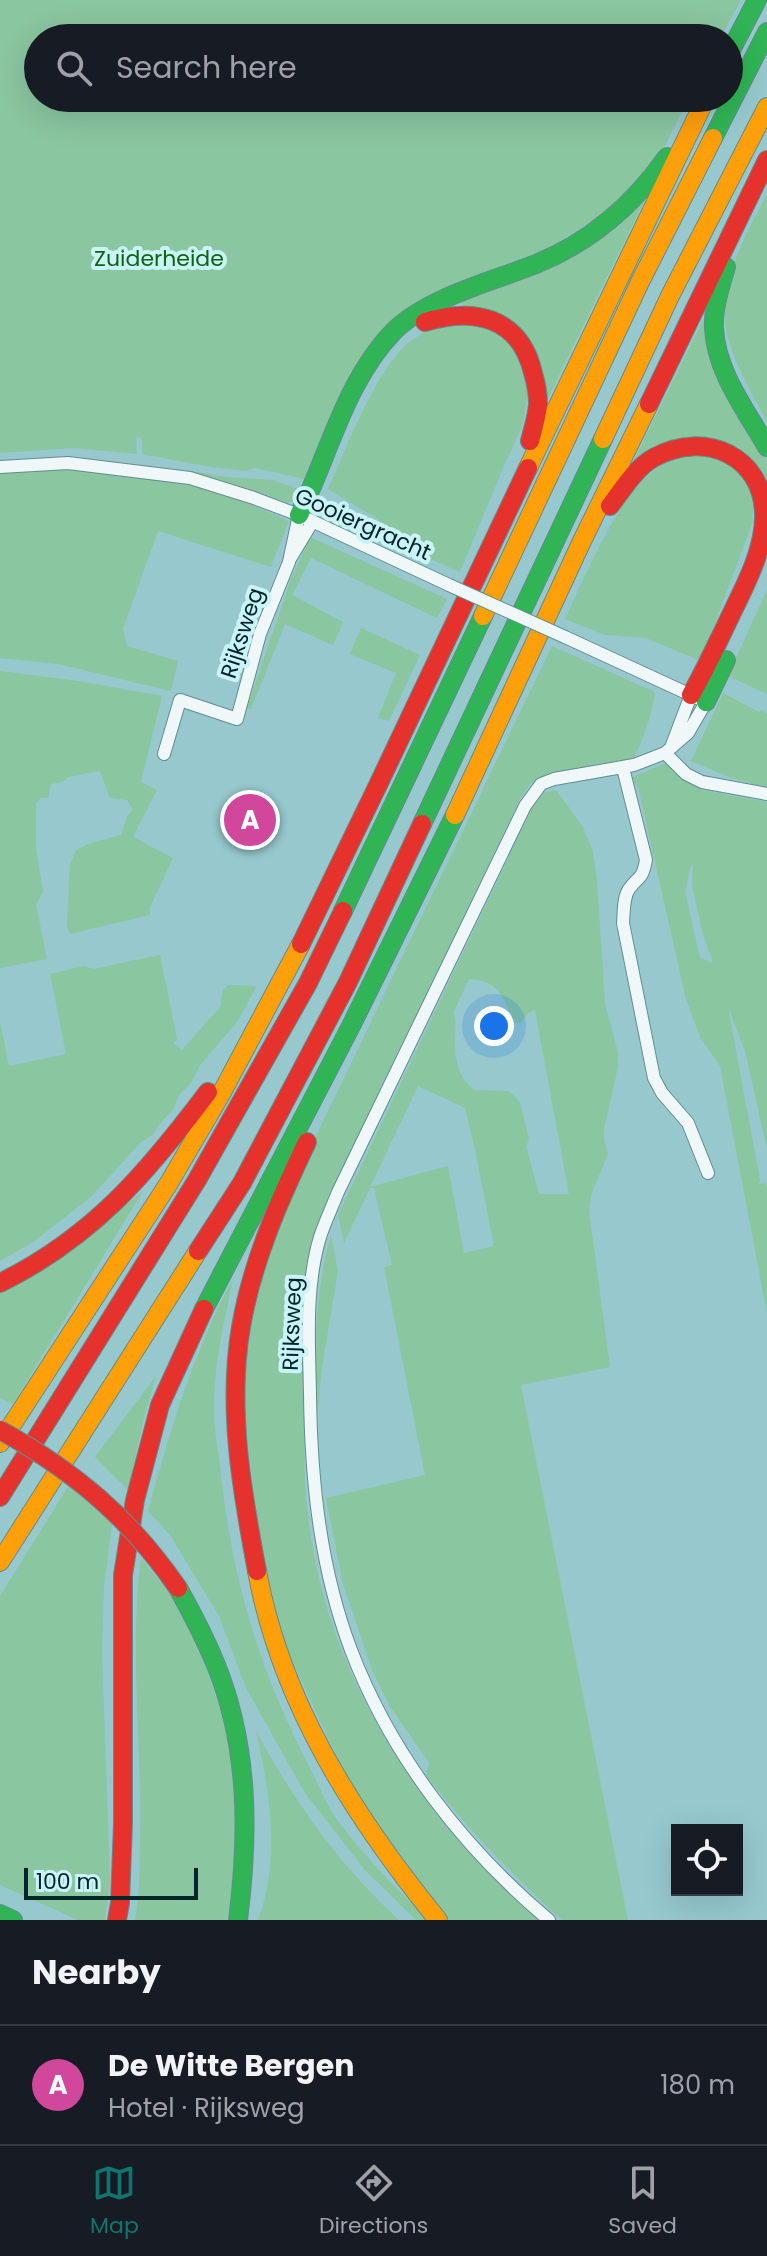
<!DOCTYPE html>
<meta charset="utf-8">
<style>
body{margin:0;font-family:Poppins,sans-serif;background:#20242c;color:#f1f3f6}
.controls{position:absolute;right:24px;bottom:24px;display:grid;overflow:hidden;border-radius:0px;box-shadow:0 8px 32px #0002}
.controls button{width:72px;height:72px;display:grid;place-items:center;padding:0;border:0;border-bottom:2px solid #363941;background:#171b24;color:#f1f3f6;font:40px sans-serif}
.scale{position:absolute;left:24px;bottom:20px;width:174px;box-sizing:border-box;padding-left:8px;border:4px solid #00262a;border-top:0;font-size:22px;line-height:28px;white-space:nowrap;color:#00262a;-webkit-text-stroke:6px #c9f3f7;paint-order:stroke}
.you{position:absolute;left:494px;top:1026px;width:28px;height:28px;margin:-20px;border:6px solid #fff;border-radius:50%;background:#1a73e8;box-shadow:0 0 0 12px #1a73e833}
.badge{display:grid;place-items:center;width:52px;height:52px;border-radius:50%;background:#0f766e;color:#fff;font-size:26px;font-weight:700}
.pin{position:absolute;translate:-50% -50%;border:4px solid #fff;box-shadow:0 2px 8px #0006}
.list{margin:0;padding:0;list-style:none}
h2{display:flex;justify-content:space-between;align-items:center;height:104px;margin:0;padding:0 32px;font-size:34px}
h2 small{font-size:26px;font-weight:400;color:#9ea1a6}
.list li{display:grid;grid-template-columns:52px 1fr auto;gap:24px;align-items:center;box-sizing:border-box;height:120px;padding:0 32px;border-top:2px solid #363941}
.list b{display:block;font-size:30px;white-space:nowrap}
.list p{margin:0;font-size:26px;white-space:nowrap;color:#9ea1a6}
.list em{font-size:26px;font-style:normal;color:#9ea1a6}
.icon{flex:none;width:44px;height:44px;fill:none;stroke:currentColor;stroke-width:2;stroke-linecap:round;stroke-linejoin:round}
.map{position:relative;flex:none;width:767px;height:1920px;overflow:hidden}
.search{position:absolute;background:#171b24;box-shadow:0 8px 32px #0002;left:24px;right:24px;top:24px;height:88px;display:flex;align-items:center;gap:20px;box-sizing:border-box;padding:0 28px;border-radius:44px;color:#9ea1a6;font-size:30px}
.sheet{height:224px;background:#171b24}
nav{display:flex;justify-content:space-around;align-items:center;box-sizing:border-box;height:112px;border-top:2px solid #363941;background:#171b24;font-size:22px;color:#9ea1a6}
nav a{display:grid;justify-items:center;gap:4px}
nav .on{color:#0f766e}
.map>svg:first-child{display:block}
.green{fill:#8ac6a0;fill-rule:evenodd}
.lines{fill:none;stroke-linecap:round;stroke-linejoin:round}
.street-casing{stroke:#628d90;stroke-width:14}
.fast-casing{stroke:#628d90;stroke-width:20}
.slow-casing{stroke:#628d90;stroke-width:20}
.jam-casing{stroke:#628d90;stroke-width:20}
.street{stroke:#eff7f8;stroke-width:12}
.fast{stroke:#30b455;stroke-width:18}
.slow{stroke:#ff9f0a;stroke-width:18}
.jam{stroke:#e5322d;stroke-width:18}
.street-bridge-casing{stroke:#628d90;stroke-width:14;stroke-linecap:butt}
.jam-bridge-casing{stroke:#628d90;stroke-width:20;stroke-linecap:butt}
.street-bridge{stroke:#eff7f8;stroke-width:12}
.jam-bridge{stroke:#e5322d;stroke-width:18}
.labels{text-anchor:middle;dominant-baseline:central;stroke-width:8;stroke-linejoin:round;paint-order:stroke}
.park-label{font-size:22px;fill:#0d6411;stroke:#c9f3f7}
.street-label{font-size:22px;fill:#00262a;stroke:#c9f3f7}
</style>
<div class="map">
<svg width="767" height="1920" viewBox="0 0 767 1920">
<rect width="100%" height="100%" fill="#96c8cd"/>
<!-- green -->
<path class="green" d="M0,0H741L720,38H38V98H689L659,158L602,215L550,247L410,311L304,479L255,468L246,471L211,467L142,454V438L136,437L137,454L74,448L0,453Z
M655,179L539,416L538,370L459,301L529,272Z
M767,194V422C751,390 727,354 725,318C722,274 748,231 767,194Z
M709,308L767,462V480L738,447L632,464Z
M439,325H485L515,348L528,393L523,425L505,463L460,572L421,555L376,518L328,489C347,447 371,382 402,349C413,338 425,331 439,325Z
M718,455L748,479L753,506L752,524L701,661L646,638L605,635L565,619C587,573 625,475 675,458C687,453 705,456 718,455Z
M66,465C97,469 129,471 159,477C204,485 247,502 289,521L271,567L158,531L123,629L127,646L178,661L171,691L58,664L0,658V468Z
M186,470L226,477L272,480L304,491L294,501L286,502L265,494Z
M310,537L447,599L437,618L311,558L292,595L343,622L333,645L285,624L251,709L247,708L290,582Z
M767,590V694L728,676Z
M361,628L420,655L389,721L378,718L396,673L350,654Z
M552,646L655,692C652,716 644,736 634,758L546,774L530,784L520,799L316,1227C303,1285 305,1343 305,1403C305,1437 303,1472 307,1506C321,1646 385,1759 479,1861C498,1882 520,1901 540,1920H444L367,1821L268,1609L238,1360L289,1192Z
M0,671L78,681L162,696L141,782L157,790L133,837L173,858L150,907V915L70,934L67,927L70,865L76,850L88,844L121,835L127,816L133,810L127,800L110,798L100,771L68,777L63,782L51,784L48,798H41L36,803V848L43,892L36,905L47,959L0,968Z
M723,693L759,712L761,710L767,713V788L729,777L691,761Z
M669,762L682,776L702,790L767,802V1149L745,1051L728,1007L760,1180L759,1184L766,1183L767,1187V1313L720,1066L700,1037L686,999L638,787L630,778ZM693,864L692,885L702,931L713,963L700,958L685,891L691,866Z
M556,790L583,827L593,852L597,881L605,1004L618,1052V1067L604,1129V1140L608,1154L592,1192L589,1211L610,1367L521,1385L628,1920H562C512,1875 467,1828 426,1775L429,1763L389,1705L372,1670L343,1584L326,1498L425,1475L384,1267L392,1265L374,1188H370L344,1243L338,1215L534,804L543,793ZM469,979C498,980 504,997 512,1020L520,1024L528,1013L535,1010L569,1194H539L526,1146L529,1139L520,1102L509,1091L474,1090C458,1076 455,1062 455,1040C455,1030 457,1023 453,1013ZM418,1086L465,1108L476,1154L494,1246L464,1253L448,1166L370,1187Z
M160,955L177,1039L174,1043L182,1050L221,1006C222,997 220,991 228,985L257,986L237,1022L200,1065L191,1083L179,1095L173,1110L163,1120L152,1135L141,1142L92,1196L33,1242L0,1261V1022L9,1066L66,1054L50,974L84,966L93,969Z
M143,1191L13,1404L0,1398V1293L65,1255Z
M331,1235L338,1271L322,1367L315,1436C315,1368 312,1301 331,1235Z
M233,1279C224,1323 213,1367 214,1412C214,1430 218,1448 220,1466C231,1574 257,1665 307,1762C317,1781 325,1803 338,1821C365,1857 396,1888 428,1920H416L365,1870L305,1793L246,1688L219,1616L170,1535L148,1511C170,1431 193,1353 233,1279Z
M156,1376L145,1414L128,1490L95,1457Z
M69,1485L112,1523L104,1588L102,1650L110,1883L105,1920H78L0,1885V1596Z
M141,1558L171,1595L191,1625L229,1734L239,1842L227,1920H135C140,1892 140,1863 140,1834C142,1742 129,1650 141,1558Z
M256,1731C295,1803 339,1865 399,1920H258C281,1858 270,1794 256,1731Z"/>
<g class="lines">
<!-- street casing -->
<g class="street-casing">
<path id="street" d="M0,467L68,463L190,478L254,498L299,515L449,585
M290,559L313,521
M672,745L691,695
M665,753L686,774L702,782L767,794
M164,754L180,700L237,719L260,634L289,562L299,515
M623,768L646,860C642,881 639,875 629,889C623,898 624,912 623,923L654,1078L662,1093L688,1123L708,1173
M549,1920C463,1848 391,1755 351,1650C320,1568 311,1480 310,1394C309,1342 305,1287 320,1237C325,1222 332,1207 338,1192L525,806L541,784L554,779L634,765L665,753L688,733L706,702L565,637"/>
</g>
<!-- fast casing -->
<g class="fast-casing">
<path id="fast" d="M729,54L757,0
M713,138L767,32
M726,267C720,287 713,308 714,328C716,372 746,410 767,447
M299,515C329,455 345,381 394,331C427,298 493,281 536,264C590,242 634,204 667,157
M706,702L726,660
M422,824L603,439
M343,911L483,616
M204,1309L351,1026L455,815
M178,1588C192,1613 205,1638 216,1665C249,1747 249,1834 238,1920
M0,1914L13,1920"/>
</g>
<!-- slow casing -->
<g class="slow-casing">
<path id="slow" d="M603,439L670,296L767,107
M528,468L706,98
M483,616L640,282L713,138
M455,815L582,541L649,404
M0,1443L169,1183L221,1094L301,944
M0,1562L198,1251
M257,1571C281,1703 355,1818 438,1920"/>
</g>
<!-- jam casing -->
<g class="jam-casing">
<path id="jam" d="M425,322C474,307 520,317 533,373C536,383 538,394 538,404C537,417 533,429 530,441
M649,404L767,160
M610,506C623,489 636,467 655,457C705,430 764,456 764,516C764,552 744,587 729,619C717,644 705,670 691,695
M301,944L379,783L528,468
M198,1251L242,1183L348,982L422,824
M0,1283C93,1237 147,1173 208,1092
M0,1497L197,1180L308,983L343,911
M257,1571C242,1492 227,1407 241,1327C252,1262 279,1201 307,1142
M117,1920L120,1903L123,1822V1575L135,1500L160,1405L204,1309"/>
</g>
<!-- street -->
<use href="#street" class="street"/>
<!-- fast -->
<use href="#fast" class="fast"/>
<!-- slow -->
<use href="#slow" class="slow"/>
<!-- jam -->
<use href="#jam" class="jam"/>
<!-- street-bridge casing -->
<g class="street-bridge-casing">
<path id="street-bridge" d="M449,585L565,637"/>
</g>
<!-- jam-bridge casing -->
<g class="jam-bridge-casing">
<path id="jam-bridge" d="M0,1430C74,1471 130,1518 178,1588"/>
</g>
<!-- street-bridge -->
<use href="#street-bridge" class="street-bridge"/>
<!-- jam-bridge -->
<use href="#jam-bridge" class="jam-bridge"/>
</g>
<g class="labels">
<!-- park labels -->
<g class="park-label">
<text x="159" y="258">Zuiderheide</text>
</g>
<!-- street labels -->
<g class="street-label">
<text transform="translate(363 524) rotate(24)">Gooiergracht</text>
<text transform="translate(242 633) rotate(-72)">Rijksweg</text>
<text transform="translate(292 1324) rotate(-88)">Rijksweg</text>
</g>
</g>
</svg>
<div class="controls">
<button><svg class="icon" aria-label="locate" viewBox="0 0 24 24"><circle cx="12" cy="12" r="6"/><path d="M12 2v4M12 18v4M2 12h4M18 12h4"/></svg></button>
</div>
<div class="scale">100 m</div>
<div class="you"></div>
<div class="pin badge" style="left:250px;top:820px;background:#d1479c">A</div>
<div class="search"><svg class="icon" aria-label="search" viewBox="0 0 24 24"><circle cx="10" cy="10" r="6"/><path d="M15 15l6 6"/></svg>Search here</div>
</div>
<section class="sheet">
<h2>Nearby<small></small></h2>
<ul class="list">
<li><span class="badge" style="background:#d1479c">A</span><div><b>De Witte Bergen</b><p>Hotel · Rijksweg</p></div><em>180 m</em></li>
</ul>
</section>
<nav>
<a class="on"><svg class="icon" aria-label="map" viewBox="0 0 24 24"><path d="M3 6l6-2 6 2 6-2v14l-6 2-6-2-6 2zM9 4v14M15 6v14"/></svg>Map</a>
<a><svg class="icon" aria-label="directions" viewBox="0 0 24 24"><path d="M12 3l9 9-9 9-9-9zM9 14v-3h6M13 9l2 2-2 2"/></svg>Directions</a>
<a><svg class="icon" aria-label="saved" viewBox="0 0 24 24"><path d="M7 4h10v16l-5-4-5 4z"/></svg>Saved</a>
</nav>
